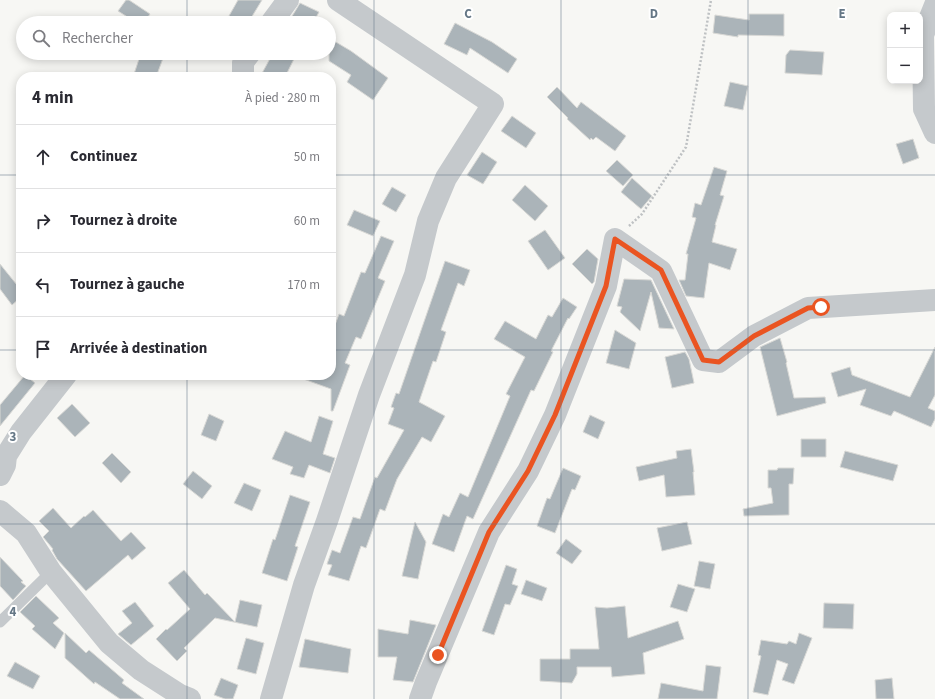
<!DOCTYPE html>
<html lang="fr">
<meta charset="utf-8">
<style>
body{margin:0;font-family:"Source Sans 3",sans-serif;background:#f7f7f7;color:#2b2b33}
.controls{position:absolute;right:12px;top:12px;display:grid;overflow:hidden;border-radius:8px;box-shadow:0 2px 10px #0003}
.controls button{width:36px;height:36px;display:grid;place-items:center;padding:0;border:0;border-bottom:1px solid #e1e1e2;background:#fff;color:#2b2b33;font:20px sans-serif}
.stop{position:absolute;width:12px;height:12px;margin:-9px;border:3px solid #ea5421;border-radius:50%;background:#fff}
.stop.end{background:#ea5421;border-color:#fff;box-shadow:0 1px 4px #0008}
.list{margin:0;padding:0;list-style:none}
h2{display:flex;justify-content:space-between;align-items:center;height:52px;margin:0;padding:0 16px;font-size:17px}
h2 small{font-size:13px;font-weight:400;color:#7c7c81}
.list li{display:grid;grid-template-columns:26px 1fr auto;gap:12px;align-items:center;box-sizing:border-box;height:64px;padding:0 16px;border-top:1px solid #e1e1e2}
.list b{display:block;font-size:15px;white-space:nowrap}
.list em{font-size:13px;font-style:normal;color:#7c7c81}
.icon{flex:none;width:22px;height:22px;fill:none;stroke:currentColor;stroke-width:2;stroke-linecap:round;stroke-linejoin:round}
.map{position:relative;flex:none;width:935px;height:699px;overflow:hidden}
.search{position:absolute;background:#fff;box-shadow:0 2px 10px #0003;left:16px;top:16px;width:320px;height:44px;display:flex;align-items:center;gap:10px;box-sizing:border-box;padding:0 14px;border-radius:22px;color:#7c7c81;font-size:15px}
.panel{position:absolute;background:#fff;box-shadow:0 2px 10px #0003;left:16px;top:72px;width:320px;height:308px;border-radius:16px}
.map>svg:first-child{display:block}
.building{fill:#abb4b9;stroke:#d9d9d6}
.lines{fill:none;stroke-linecap:round;stroke-linejoin:round}
.path{stroke:#bec1c3;stroke-width:2.5;stroke-dasharray:2 2;stroke-linecap:butt}
.lane{stroke:#c5c9cc;stroke-width:11}
.street{stroke:#c5c9cc;stroke-width:22}
.route{stroke:#ea5421;stroke-width:5}
.grid{fill:none;stroke:#657786;stroke-width:1;stroke-opacity:0.55}
.grid-label{font-size:13px;text-anchor:middle;font-weight:bold;fill:#657786;stroke:#fff;stroke-width:4;stroke-linejoin:round;paint-order:stroke}
</style>
<div class="map">
<svg width="935" height="699" viewBox="0 0 935 699">
<rect width="100%" height="100%" fill="#f7f7f4"/>
<!-- building -->
<path class="building" d="M126,0H129L150,14L144,23H137L118,11Z
M238,0H262L248,23H225Z
M300,3L319,12L313,23H288Z
M749,14H784V36L738,35V37L713,33L715,15L749,20Z
M455,23L492,42L517,59L508,73L470,48L467,55L444,44Z
M329,38L351,51L388,78L373,100L347,82L351,75L329,61Z
M790,50L824,52L822,75L785,73L786,55Z
M141,53H165L156,77H133Z
M273,53H297L285,77H260Z
M730,82L748,86L743,110L724,106Z
M557,87L577,108L581,102L626,136L615,151L596,137L593,140L591,138L590,140L567,119L568,118L547,97Z
M512,116L536,133L526,148L501,131Z
M913,139L919,158L903,164L896,144Z
M482,152L497,162L483,184L467,175Z
M617,160L633,175L623,186L606,171Z
M714,167L727,171L720,195L724,196L715,225H716L712,242L737,249L730,270L709,263L704,298L686,296L679,280H685L688,254H686L696,218L692,217L695,203L701,205Z
M632,178L652,196L641,209L621,192Z
M525,185L548,206L535,221L512,200Z
M392,187L406,195L396,212L382,204Z
M354,210L380,221L373,236L347,225Z
M545,230L565,258L548,270L528,241Z
M381,236L394,241L378,278L385,281L361,339L356,337L345,363L350,365L333,411H331V389L298,377V375H331V336L339,314L344,316L361,272L365,273Z
M587,249L598,259L594,282L592,284L572,264Z
M445,261L470,270L464,286L458,283L441,330L446,332L436,362L433,361L419,402L445,416L431,442L422,437L397,479L385,511L380,509L366,548L361,546L349,581L328,575L332,565L327,564L332,550L340,553L353,517L360,519L375,477L377,478L404,430L388,424L394,408L391,407L396,393L399,394Z
M0,264L21,290V297L12,305L0,289Z
M624,279L651,280L674,329L659,328L651,292L640,331L620,312L622,307L617,306Z
M563,298L577,307L569,319L568,318L551,351L553,352L534,391L531,390L473,519L467,516L454,552L432,544L443,514L449,517L460,493L468,497L510,396L506,394L525,357L494,339L505,321L536,339L548,315L552,317Z
M615,330L636,343L629,369L606,363Z
M780,338L787,362L786,363L794,398L825,397L826,403L777,416L760,347Z
M935,347V395L928,408L935,411V419L931,427L894,411L891,416L860,405L866,389L838,397L831,373L850,367L852,375L910,397Z
M685,352L689,359L694,383L672,388L665,357Z
M25,375L35,383L0,426V405Z
M72,404L90,423L75,437L57,418Z
M209,414L224,421L216,441L201,435Z
M590,415L605,422L598,439L583,432Z
M319,416L333,421L323,454L335,458L330,473L309,465L304,478L290,474L293,467L272,459L285,431L311,442Z
M801,439H826V457H801Z
M691,449L694,472H693L695,495L666,497L664,475L639,481L636,467L677,458L676,451Z
M845,451L898,465L893,481L840,467Z
M112,453L131,472L121,483L102,463Z
M563,468L581,476L575,490L572,489L555,533L537,526L547,498L550,499Z
M778,468H794L793,484H789V515L744,516L743,509L773,503L771,488H768V470H777Z
M193,471L212,486L202,499L183,484Z
M244,483L261,490L252,511L234,503Z
M290,495L310,502L295,546L298,547L287,581L262,573L273,539L275,540Z
M53,508L71,528L84,516L85,517L93,510L121,541L131,532L146,548L132,560L128,555L86,591L57,559L52,550L53,549L43,537L49,531L39,521Z
M415,522L426,542L418,579L402,576Z
M687,522L692,544L662,551L657,528Z
M566,539L582,551L572,564L556,553Z
M0,557L23,581L21,582L26,586L13,600L0,586Z
M699,561L715,564L710,589L694,586Z
M506,565L517,569L512,584L518,586L510,605L505,604L494,635L482,631Z
M184,570L205,595L207,593L235,622L240,600L262,605L257,627L215,618L184,648L187,651L177,661L156,639L166,629L167,630L190,609L168,583Z
M526,580L547,588L542,601L521,594Z
M678,584L695,589L687,612L670,607Z
M36,596L59,618L53,623L64,633L55,649L32,629L35,626L20,612Z
M135,602L154,626L131,645L118,634L132,623L122,611Z
M824,603L854,604L853,629L823,628Z
M625,606L628,638L678,621L684,639L643,653L645,674L612,677L611,667H577V674L572,683L540,681V659H570V649H599L595,607L607,608Z
M410,620L436,625L413,682L393,680L397,657H378V629L408,634Z
M65,633L86,653L89,650L124,680L122,683L144,699H120L95,682L94,684L65,658Z
M799,633L812,638L794,684L782,680L788,664L777,660L768,695L753,692L761,656L758,655L761,640L787,644L789,641L796,644Z
M246,638L264,643L256,674L237,669Z
M305,639L351,649L348,673L299,667Z
M15,662L40,676L33,689L7,676Z
M706,665L721,667L717,699H658L661,683L703,691Z
M221,678L238,685L233,699H225L214,695Z
M892,678L894,699H876L875,680Z"/>
<g class="lines">
<!-- path -->
<path class="path" d="M629,226L642,214L686,147L711,0"/>
<!-- lane -->
<path class="lane" d="M0,622L51,572"/>
<!-- street -->
<path class="street" d="M935,5L923,35L924,109L935,133
M271,23L288,0
M243,77V62L250,53
M0,475L5,465L6,456L21,432L66,375
M0,511L26,533L51,572L109,643L141,670L180,695L190,699
M271,699L304,585L327,521L369,395L415,275L428,221L446,178L493,104L338,0
M420,699L426,682L489,532L528,471L555,415L606,286L615,239L661,271L703,360L719,362L754,336L808,308L935,300"/>
</g>
<g class="lines">
<!-- route -->
<path class="route" d="M438,655L489,532L528,471L555,415L606,286L615,239L661,270L703,360L719,362L754,336L808,308L821,307"/>
</g>
<!-- grid -->
<path class="grid" d="M187,0V23M374,0V699M561,0V699M748,0V699M187,53V77M0,175H21M331,175H935M0,350H21M331,350H935M187,375V699M0,524H935"/>
<g class="grid-label">
<text x="468" y="18">C</text>
<text x="654" y="18">D</text>
<text x="842" y="18">E</text>
<text x="13" y="441">3</text>
<text x="13" y="616">4</text>
</g>
</svg>
<div class="controls">
<button>+</button>
<button>−</button>
</div>
<div class="stop" style="left:821px;top:307px"></div>
<div class="stop end" style="left:438px;top:655px"></div>
<div class="search"><svg class="icon" aria-label="search" viewBox="0 0 24 24"><circle cx="10" cy="10" r="6"/><path d="M15 15l6 6"/></svg>Rechercher</div>
<section class="panel">
<h2>4 min<small>À pied · 280 m</small></h2>
<ul class="list">
<li><svg class="icon" aria-label="ahead" viewBox="0 0 24 24"><path d="M12 20V5M6 11l6-6 6 6"/></svg><div><b>Continuez</b></div><em>50 m</em></li>
<li><svg class="icon" aria-label="right" viewBox="0 0 24 24"><path d="M7 20v-9h11M14 6l5 5-5 5"/></svg><div><b>Tournez à droite</b></div><em>60 m</em></li>
<li><svg class="icon" aria-label="left" viewBox="0 0 24 24"><path d="M17 20v-9H6M10 6l-5 5 5 5"/></svg><div><b>Tournez à gauche</b></div><em>170 m</em></li>
<li><svg class="icon" aria-label="arrive" viewBox="0 0 24 24"><path d="M6 21V4h12l-3 4 3 4H6"/></svg><div><b>Arrivée à destination</b></div></li>
</ul>
</section>
</div>
